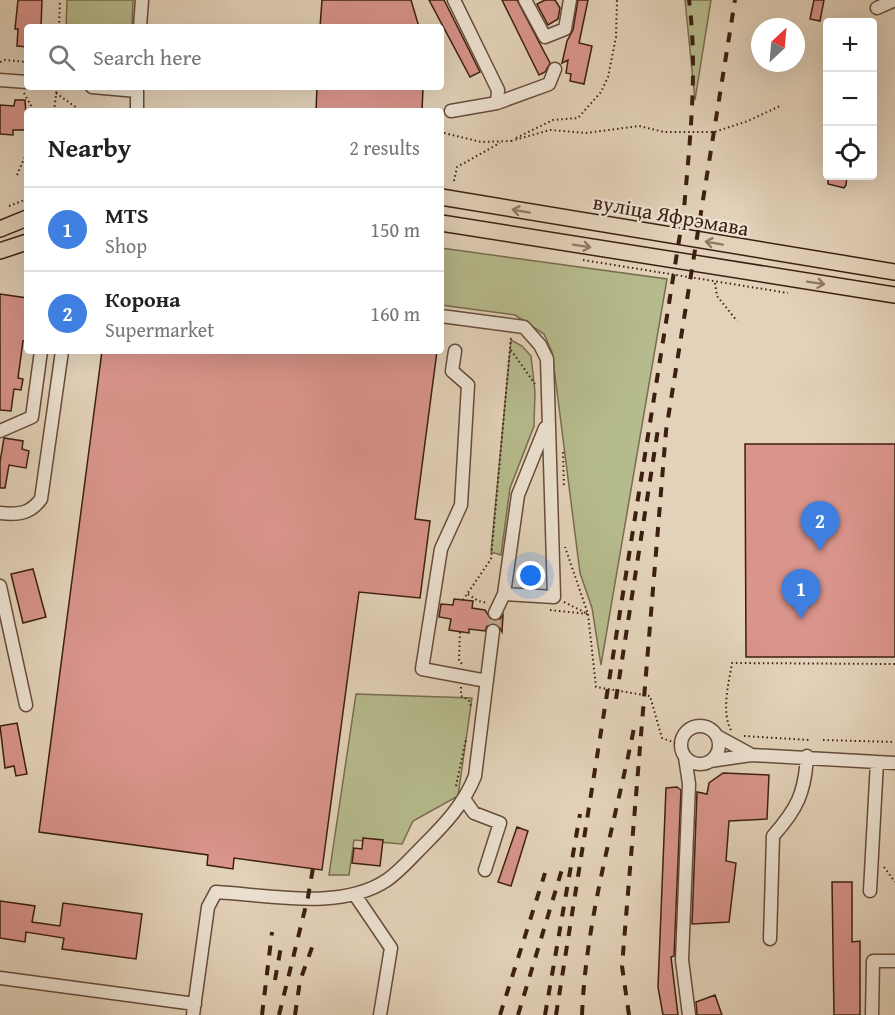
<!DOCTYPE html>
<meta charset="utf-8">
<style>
body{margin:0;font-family:"Gentium Book Plus",serif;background:#f2f2f2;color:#222}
.controls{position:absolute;right:18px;top:18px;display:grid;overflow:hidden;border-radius:6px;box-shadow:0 6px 24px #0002}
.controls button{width:54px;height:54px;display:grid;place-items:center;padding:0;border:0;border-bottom:2px solid #e0e0e0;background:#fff;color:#222;font:30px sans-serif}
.compass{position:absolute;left:751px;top:18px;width:54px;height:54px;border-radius:50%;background:#fff;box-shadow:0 6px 24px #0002;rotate:26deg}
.you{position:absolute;left:531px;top:576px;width:21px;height:21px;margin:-15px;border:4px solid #fff;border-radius:50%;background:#1a73e8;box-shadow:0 0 0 9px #1a73e833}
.badge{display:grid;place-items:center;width:39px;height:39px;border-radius:50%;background:#111827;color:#fff;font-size:20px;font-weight:700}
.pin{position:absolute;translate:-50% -50px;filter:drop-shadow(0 2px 3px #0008)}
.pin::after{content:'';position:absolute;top:32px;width:21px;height:18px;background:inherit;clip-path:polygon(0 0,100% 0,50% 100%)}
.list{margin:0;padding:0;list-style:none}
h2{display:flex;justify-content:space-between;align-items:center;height:78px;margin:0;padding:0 24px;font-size:26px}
h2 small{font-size:20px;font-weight:400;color:#767676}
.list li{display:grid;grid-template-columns:39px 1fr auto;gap:18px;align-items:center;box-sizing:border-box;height:84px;padding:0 24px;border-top:2px solid #e0e0e0}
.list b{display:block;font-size:22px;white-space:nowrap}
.list p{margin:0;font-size:20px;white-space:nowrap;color:#767676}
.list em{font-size:20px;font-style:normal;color:#767676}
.icon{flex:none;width:33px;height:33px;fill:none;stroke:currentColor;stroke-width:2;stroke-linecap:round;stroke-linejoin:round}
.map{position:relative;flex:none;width:895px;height:1015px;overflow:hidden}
.search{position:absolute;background:#fff;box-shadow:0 6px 24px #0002;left:24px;top:24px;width:420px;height:66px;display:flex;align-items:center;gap:15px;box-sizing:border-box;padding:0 21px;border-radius:6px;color:#767676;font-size:22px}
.panel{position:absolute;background:#fff;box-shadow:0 6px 24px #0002;left:24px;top:108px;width:420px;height:246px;border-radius:6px}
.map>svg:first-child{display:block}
.green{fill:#b6bb8d;stroke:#796d4e;stroke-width:1.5}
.building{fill:#d9948b;stroke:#3c1f10;stroke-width:1.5}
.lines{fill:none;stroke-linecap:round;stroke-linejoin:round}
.minor-tunnel{stroke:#c2ae97;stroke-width:12;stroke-dasharray:12 6;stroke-linecap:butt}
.minor-casing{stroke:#664c3a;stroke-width:15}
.major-casing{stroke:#3c1f10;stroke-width:18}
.path{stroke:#3c1f10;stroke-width:2;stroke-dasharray:1.5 3;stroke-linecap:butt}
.minor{stroke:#ede2d2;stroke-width:12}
.major{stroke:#e3d2b9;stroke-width:15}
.rail{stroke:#3c1f10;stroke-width:4;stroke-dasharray:10 10;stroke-linecap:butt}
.oneway{stroke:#907864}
.labels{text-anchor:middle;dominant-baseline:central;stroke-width:4.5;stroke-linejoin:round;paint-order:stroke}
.street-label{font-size:21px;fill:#3c1f10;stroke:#ede2d2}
</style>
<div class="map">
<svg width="895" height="1015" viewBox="0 0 895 1015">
<rect width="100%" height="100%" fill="#e3d2b9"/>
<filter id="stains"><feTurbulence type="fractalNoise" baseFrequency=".00333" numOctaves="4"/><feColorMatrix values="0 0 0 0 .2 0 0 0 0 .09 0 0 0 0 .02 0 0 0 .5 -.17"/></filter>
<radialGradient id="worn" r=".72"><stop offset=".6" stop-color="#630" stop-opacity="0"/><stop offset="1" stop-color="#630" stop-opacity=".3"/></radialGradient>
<!-- green -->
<path class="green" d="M67,0H133L132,27H66Z
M685,0H711L695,100Z
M441,248L667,279L601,665L592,608L580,573L552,352L544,334L515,315L441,305Z
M511,340L522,346L531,356L535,392L534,426L510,488L501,555L491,552Z
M356,694L472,698L458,796L413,821L402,844L354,840L349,875H329Z"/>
<!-- building -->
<path class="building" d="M18,0H42L41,27H27V47L17,46L18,29H15Z
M322,0H411L419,27H320Z
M429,0H444L480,72L470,77Z
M502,0H517L550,63L545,72L539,75Z
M545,0H555L560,8L558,19L548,25L537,4Z
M578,0H588L579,43L592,46L584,84L570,81L571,74L566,73L568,60L562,63L567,41L573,30Z
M814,0H824L820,21L810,19Z
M317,87H423L422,111H316Z
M15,100H25L27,130H13V135L0,134V105L14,106Z
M828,176H847L846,185L844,188L828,184Z
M0,294L27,298V342L23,341L18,378L23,379L21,390L14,389L11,411L0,410Z
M102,351H437L415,519L430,521L420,598L359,592L322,870L234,858L233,869L207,865L208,855L39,832Z
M4,438L23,441L22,449L29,451L26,468L9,465L5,488H0V462Z
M745,444H895V657H746Z
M33,569L46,617L23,623L11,574Z
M454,599L473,601L472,608L485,610L492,621L499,620L503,615L502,632L498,625L493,623L487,626L485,631L469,629V633L449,630L451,619L439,617L441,604L453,605Z
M17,723L27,774L16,776L14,766L5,768L0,726Z
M723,773L769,775L767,819L729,821L726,861L736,863L729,922L692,924L697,792L707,794L709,783Z
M677,787L681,790L674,956L671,957L678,1015H663L658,987L666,788Z
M517,827L528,831L511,886L498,882Z
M363,838L383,840L380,866L352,863L354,848L362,849Z
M832,882H852V942L860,941V1015H834Z
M0,901L35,906L32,922L60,926L63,903L142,914L136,959L62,949L64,938L26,932L25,942L0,938Z
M715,995L722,1015H697L696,1002Z"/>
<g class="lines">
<!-- minor-tunnel -->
<path class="minor-tunnel" d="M493,631L495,613"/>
<!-- minor casing -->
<g class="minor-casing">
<path id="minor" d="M454,0L498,90L497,103
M525,0L545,37L565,29L570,0
M877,8L895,0
M140,27L142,0
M0,80L27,82
M92,87L137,91
M137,111V87
M451,111L497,103L549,84L555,69
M441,316L524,327L540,345L547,359L554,597L504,594
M455,351L452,371L468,385L461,505L441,549L422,669L487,681
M0,431L32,417L41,351
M0,513C18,515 30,514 41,499L62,351
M0,586L26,705
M495,613L504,594L518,495L545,428
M681 745a19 19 0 1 1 38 0a19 19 0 1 1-38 0Z
M717,736L750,754
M685,757L689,784L682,960L689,1015
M710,761L751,755L895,763
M464,799L474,813L500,823L485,870
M870,891L877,762
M355,895L391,948L380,1015
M770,939L773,836C797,809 805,793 807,756
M0,978L195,1004
M193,1015L208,907L216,892C269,895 341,911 387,880C400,871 412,857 424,845C445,824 464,804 475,776L493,631
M872,1015L873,961H895"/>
</g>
<!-- major casing -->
<g class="major-casing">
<path id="major" d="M441,197L895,272
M441,223L895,295
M0,229L27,218
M0,251L27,242"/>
</g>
<!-- path -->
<path class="path" d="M59,27L60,0
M0,62L5,60L27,62
M24,93L34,111
M56,93L81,111
M54,111L57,87
M444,133L481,142L511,141
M516,138L553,120L578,118L601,92L608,77L616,37L617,0
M511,141L550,130L586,133L639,126L664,132H714L748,121L782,105
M17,175L27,152
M454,181L457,167L500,143
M9,206L27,199
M583,260L788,293
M715,283L717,296L737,321
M511,350L535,384
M563,452L564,488
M468,594L478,601L488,603
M463,600L491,559L511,337
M564,602L588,614L596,687L650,696L662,738L681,745
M550,610L588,614L565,547
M460,632L459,661L462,664
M461,687V696L469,700L471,707
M731,730C721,712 729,682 732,663L895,664
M744,736L809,740
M823,740L895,742
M456,786L466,739
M884,867L895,882"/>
<!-- minor -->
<use href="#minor" class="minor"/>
<!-- major -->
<use href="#major" class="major"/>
<!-- rail -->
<path class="rail" d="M616,699L658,429
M275,980L282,941
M262,1015L272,932
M279,1015L308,897L313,868
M295,1015L300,981L315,939
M500,1015L545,873
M518,1015L563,866
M545,1015L580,814
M556,1015L684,209C690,139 698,69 689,0
M582,1015C586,916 616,820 635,723
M629,1015L622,966L666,431L735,0"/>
</g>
<!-- one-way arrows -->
<defs><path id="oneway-shaft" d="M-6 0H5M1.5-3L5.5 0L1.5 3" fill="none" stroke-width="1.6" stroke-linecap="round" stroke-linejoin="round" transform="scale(1.5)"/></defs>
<g class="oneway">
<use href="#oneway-shaft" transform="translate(521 211) rotate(-170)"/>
<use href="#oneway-shaft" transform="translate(714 243) rotate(-170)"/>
<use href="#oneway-shaft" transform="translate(582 246) rotate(9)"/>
<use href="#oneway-shaft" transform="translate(816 283) rotate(9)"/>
</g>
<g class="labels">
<!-- street labels -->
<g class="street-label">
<text transform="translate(671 215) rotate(10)">вуліца Яфрэмава</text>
</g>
</g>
<rect width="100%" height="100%" filter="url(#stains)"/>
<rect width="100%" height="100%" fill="url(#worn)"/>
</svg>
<div class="controls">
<button>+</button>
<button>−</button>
<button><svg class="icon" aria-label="locate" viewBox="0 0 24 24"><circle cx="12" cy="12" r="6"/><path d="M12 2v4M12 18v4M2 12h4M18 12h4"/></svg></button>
</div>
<svg class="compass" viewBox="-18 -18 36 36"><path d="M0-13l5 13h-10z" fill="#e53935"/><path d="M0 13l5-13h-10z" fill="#767676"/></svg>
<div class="you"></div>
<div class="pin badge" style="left:801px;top:619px;background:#3f7fe0">1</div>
<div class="pin badge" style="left:820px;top:551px;background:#3f7fe0">2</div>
<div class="search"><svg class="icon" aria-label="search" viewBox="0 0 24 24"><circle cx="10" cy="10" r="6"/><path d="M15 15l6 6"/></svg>Search here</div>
<section class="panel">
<h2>Nearby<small>2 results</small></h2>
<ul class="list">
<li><span class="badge" style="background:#3f7fe0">1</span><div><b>MTS</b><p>Shop</p></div><em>150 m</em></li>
<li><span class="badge" style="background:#3f7fe0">2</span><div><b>Корона</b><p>Supermarket</p></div><em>160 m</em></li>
</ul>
</section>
</div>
